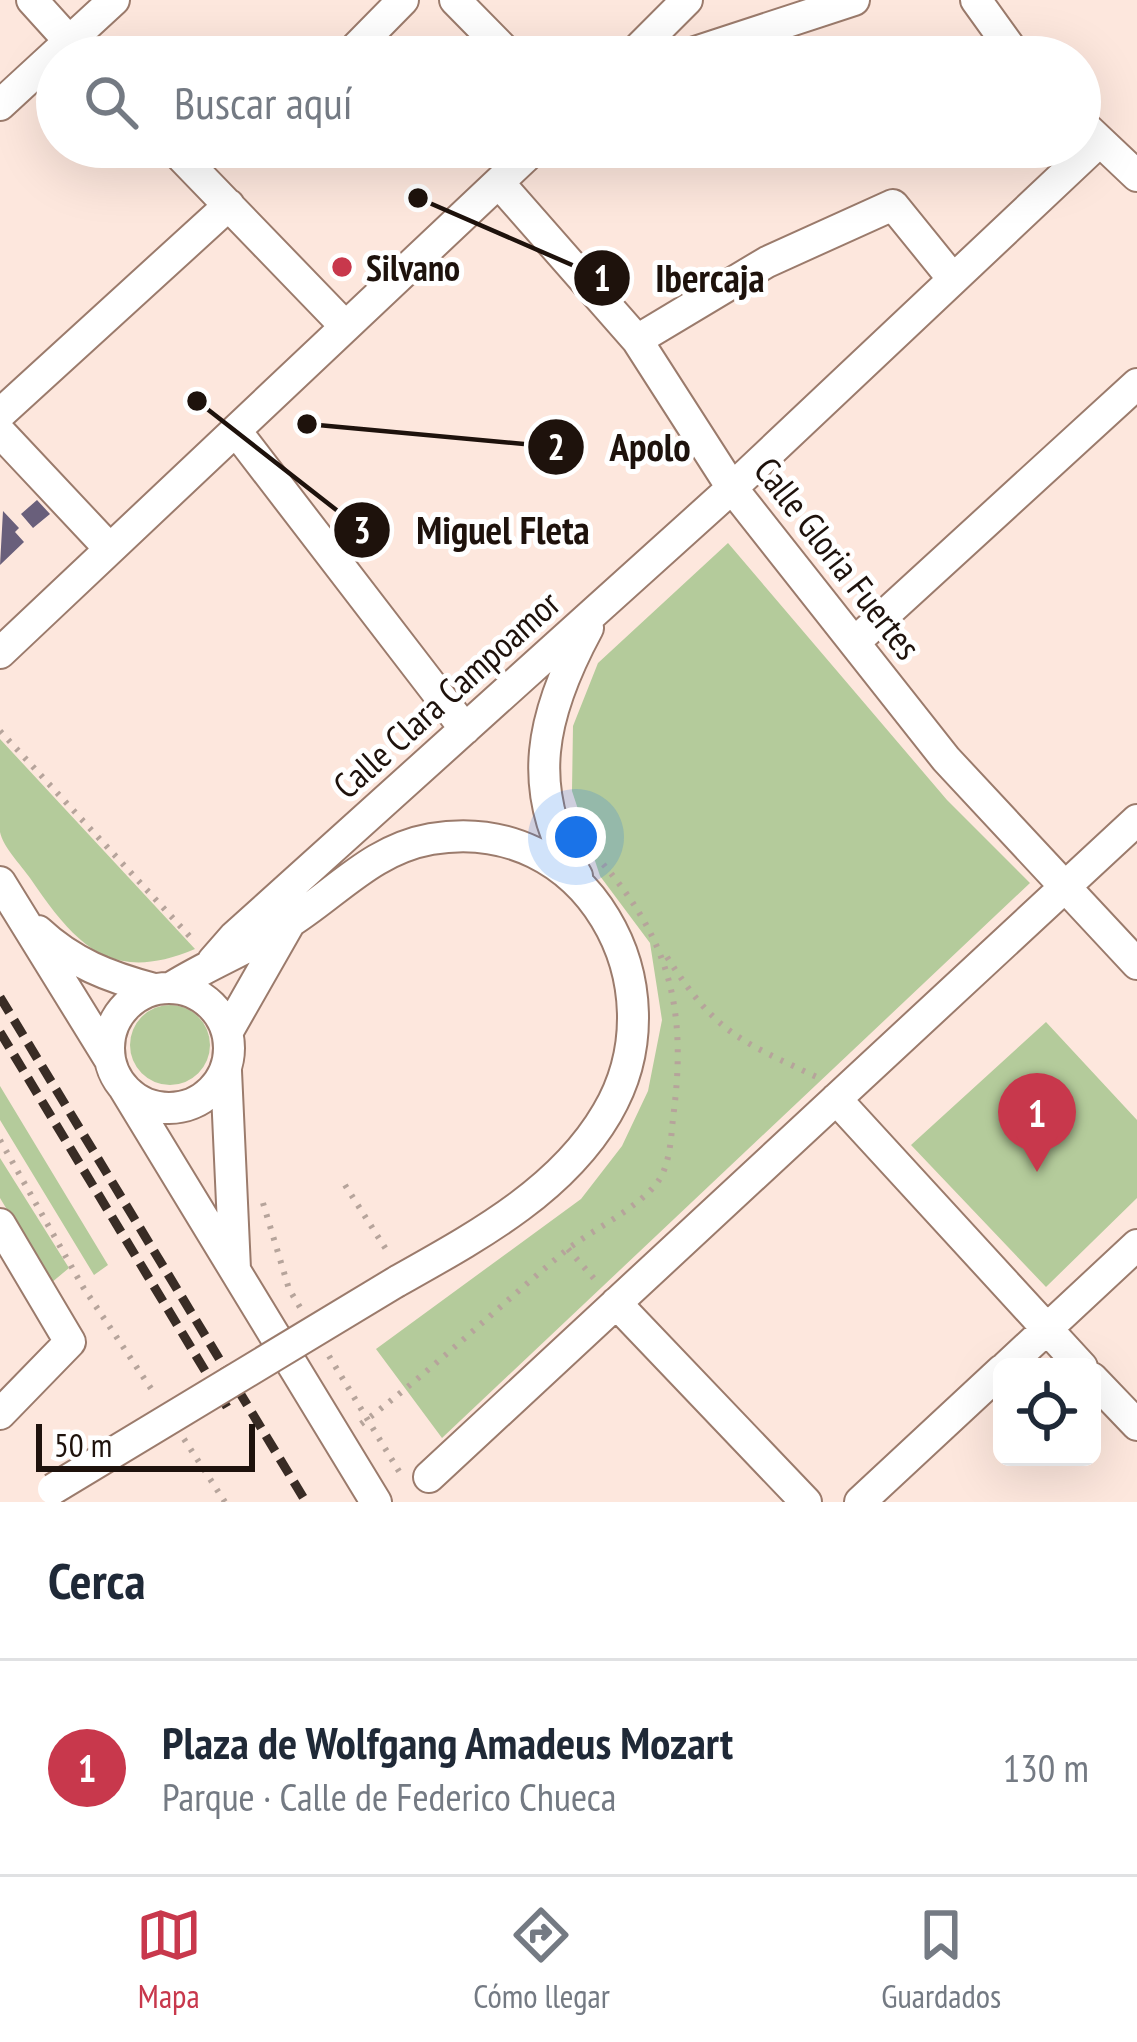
<!DOCTYPE html>
<html lang="es">
<meta charset="utf-8">
<style>
body{margin:0;font-family:"PT Sans Narrow",sans-serif;background:#f2f2f3;color:#1f2937}
.controls{position:absolute;right:36px;bottom:36px;display:grid;overflow:hidden;border-radius:18px;box-shadow:0 12px 48px #0002}
.controls button{width:108px;height:108px;display:grid;place-items:center;padding:0;border:0;border-bottom:3px solid #e0e1e3;background:#fff;color:#1f2937;font:60px sans-serif}
.scale{position:absolute;left:36px;bottom:30px;width:219px;box-sizing:border-box;padding-left:12px;border:6px solid #1e120c;border-top:0;font-size:33px;line-height:42px;white-space:nowrap;color:#1e120c;-webkit-text-stroke:9px #fff;paint-order:stroke}
.you{position:absolute;left:576px;top:837px;width:42px;height:42px;margin:-30px;border:9px solid #fff;border-radius:50%;background:#1a73e8;box-shadow:0 0 0 18px #1a73e833}
.badge{display:grid;place-items:center;width:78px;height:78px;border-radius:50%;background:#c8384c;color:#fff;font-size:39px;font-weight:700}
.pin{position:absolute;translate:-50% -99px;filter:drop-shadow(0 3px 6px #0008)}
.pin::after{content:'';position:absolute;top:63px;width:42px;height:36px;background:inherit;clip-path:polygon(0 0,100% 0,50% 100%)}
.list{margin:0;padding:0;list-style:none}
h2{display:flex;justify-content:space-between;align-items:center;height:156px;margin:0;padding:0 48px;font-size:51px}
h2 small{font-size:39px;font-weight:400;color:#747a83}
.list li{display:grid;grid-template-columns:78px 1fr auto;gap:36px;align-items:center;box-sizing:border-box;height:216px;padding:0 48px;border-top:3px solid #e0e1e3}
.list b{display:block;font-size:45px;white-space:nowrap}
.list p{margin:0;font-size:39px;white-space:nowrap;color:#747a83}
.list em{font-size:39px;font-style:normal;color:#747a83}
.icon{flex:none;width:66px;height:66px;fill:none;stroke:currentColor;stroke-width:2;stroke-linecap:round;stroke-linejoin:round}
.map{position:relative;flex:none;width:1137px;height:1502px;overflow:hidden}
.search{position:absolute;background:#fff;box-shadow:0 12px 48px #0002;left:36px;right:36px;top:36px;height:132px;display:flex;align-items:center;gap:30px;box-sizing:border-box;padding:0 42px;border-radius:66px;color:#747a83;font-size:45px}
.sheet{height:372px;background:#fff}
nav{display:flex;justify-content:space-around;align-items:center;box-sizing:border-box;height:168px;border-top:3px solid #e0e1e3;background:#fff;font-size:33px;color:#747a83}
nav a{display:grid;justify-items:center;gap:6px}
nav .on{color:#c8384c}
.map>svg:first-child{display:block}
.green{fill:#b4cb9b}
.building{fill:#695f7b}
.lines{fill:none;stroke-linecap:round;stroke-linejoin:round}
.minor-casing{stroke:#9b7b6c;stroke-width:34}
.path{stroke:#b6a49b;stroke-width:6;stroke-dasharray:3 9;stroke-linecap:butt}
.minor{stroke:#fff;stroke-width:30}
.rail{stroke:#392c25;stroke-width:9;stroke-dasharray:18 9;stroke-linecap:butt}
.minor-bridge-casing{stroke:#9b7b6c;stroke-width:34;stroke-linecap:butt}
.minor-bridge{stroke:#fff;stroke-width:30}
.poi-dot{fill:#c8384c;stroke:#fff;stroke-width:4.5}
.labels{text-anchor:middle;dominant-baseline:central;stroke-width:10;stroke-linejoin:round;paint-order:stroke}
.poi-label{font-size:36px;font-weight:bold;fill:#1e120c;stroke:#fff;text-anchor:start}
.street-label{font-size:36px;fill:#1e120c;stroke:#fff}
.leader{fill:none;stroke:#1e120c;stroke-width:4.5}
.callout-dot{fill:#1e120c;stroke:#fff;stroke-width:4.5}
.mark-label{font-size:36px;text-anchor:middle;font-weight:bold;fill:#fff}
.callout-label{font-size:39px;text-anchor:middle;font-weight:bold;fill:#1e120c;stroke:#fff;stroke-width:10;stroke-linejoin:round;paint-order:stroke}
</style>
<div class="map">
<svg width="1137" height="1502" viewBox="0 0 1137 1502">
<rect width="100%" height="100%" fill="#fde7dd"/>
<!-- green -->
<path class="green" d="M728,543L947,800L1030,883L442,1438L376,1349L581,1199L622,1146L648,1091L662,1020L650,943L600,876L572,791L573,726L598,663Z
M0,739L195,949C110,985 75,944 30,878C21,865 3,847 0,832C0,803 0,768 0,739Z
M130 1045a40 40 0 1 1 80 0a40 40 0 1 1-80 0Z
M1046,1022L1137,1120V1198L1046,1287L911,1145Z
M0,1086L108,1265L94,1275L0,1120Z
M0,1158L69,1268L51,1283L0,1198Z"/>
<!-- building -->
<path class="building" d="M37,500L50,514L33,528L21,514Z
M3,511L19,528L15,532L24,542L0,565Z"/>
<g class="lines">
<!-- minor casing -->
<g class="minor-casing">
<path id="minor" d="M32,0L80,53
M455,0L511,57
M976,0L1017,57
M347,57L403,0
M630,57L687,0
M680,57L854,0
M0,105L114,0
M1080,122L1137,176
M172,147L345,326
M499,183L637,340L732,488L946,759L1137,964
M637,340L767,262L893,205L953,279
M0,414L229,205
M236,431L465,729
M0,432L108,547
M855,642L1137,384
M0,653L536,147
M577,876C523,789 542,713 588,628
M0,882L110,1060
M38,931C72,963 109,977 154,989
M213,961L234,937L732,488L1100,141
M172,987C209,964 248,949 284,926C335,895 370,850 431,839C586,812 682,986 607,1113C561,1192 474,1238 396,1282
M109 1048a60 60 0 1 1 120 0a60 60 0 1 1-120 0Z
M228,1031L289,924
M226,1071L235,1269
M124,1088L376,1502
M836,1099L1082,1367
M0,1224L70,1342L0,1414
M616,1303L806,1502
M1006,1367L1137,1245
M1092,1378L1137,1425
M429,1477L1137,820
M860,1502L1002,1370"/>
</g>
<!-- path -->
<path class="path" d="M0,731L194,941
M667,957C717,1035 741,1041 821,1079
M0,1140L83,1287L154,1393
M345,1185L389,1254
M263,1203L289,1289L301,1309
M568,1249L597,1282
M329,1356L400,1473
M361,1424C432,1370 496,1309 564,1252C591,1230 640,1208 659,1180C670,1163 671,1138 673,1118C687,1014 672,944 603,864
M184,1439L225,1502"/>
<!-- minor -->
<use href="#minor" class="minor"/>
<!-- rail -->
<path class="rail" d="M0,997L306,1502
M0,1032L227,1407"/>
<!-- minor-bridge casing -->
<g class="minor-bridge-casing">
<path id="minor-bridge" d="M53,1489L396,1282"/>
</g>
<!-- minor-bridge -->
<use href="#minor-bridge" class="minor-bridge"/>
</g>
<!-- markers -->
<circle class="poi-dot" cx="342" cy="267" r="12"/>
<g class="labels">
<!-- poi labels -->
<g class="poi-label">
<text x="366" y="267">Silvano</text>
</g>
<!-- street labels -->
<g class="street-label">
<text transform="translate(838 558) rotate(52)">Calle Gloria Fuertes</text>
<text transform="translate(446 694) rotate(-42)">Calle Clara Campoamor</text>
</g>
</g>
<!-- callouts -->
<path class="leader" d="M418 198L602 278M307 424L556 447M197 401L362 530"/>
<g class="callout-dot">
<circle cx="418" cy="198" r="12"/>
<circle cx="307" cy="424" r="12"/>
<circle cx="197" cy="401" r="12"/>
<circle cx="602" cy="278" r="30"/>
<circle cx="556" cy="447" r="30"/>
<circle cx="362" cy="530" r="30"/>
</g>
<g class="mark-label">
<text x="602" y="291">1</text>
<text x="556" y="460">2</text>
<text x="362" y="543">3</text>
</g>
<g class="callout-label">
<text x="710" y="292">Ibercaja</text>
<text x="650" y="461">Apolo</text>
<text x="503" y="544">Miguel Fleta</text>
</g>
</svg>
<div class="controls">
<button><svg class="icon" aria-label="locate" viewBox="0 0 24 24"><circle cx="12" cy="12" r="6"/><path d="M12 2v4M12 18v4M2 12h4M18 12h4"/></svg></button>
</div>
<div class="scale">50 m</div>
<div class="you"></div>
<div class="pin badge" style="left:1037px;top:1172px">1</div>
<div class="search"><svg class="icon" aria-label="search" viewBox="0 0 24 24"><circle cx="10" cy="10" r="6"/><path d="M15 15l6 6"/></svg>Buscar aquí</div>
</div>
<section class="sheet">
<h2>Cerca<small></small></h2>
<ul class="list">
<li><span class="badge">1</span><div><b>Plaza de Wolfgang Amadeus Mozart</b><p>Parque · Calle de Federico Chueca</p></div><em>130 m</em></li>
</ul>
</section>
<nav>
<a class="on"><svg class="icon" aria-label="map" viewBox="0 0 24 24"><path d="M3 6l6-2 6 2 6-2v14l-6 2-6-2-6 2zM9 4v14M15 6v14"/></svg>Mapa</a>
<a><svg class="icon" aria-label="directions" viewBox="0 0 24 24"><path d="M12 3l9 9-9 9-9-9zM9 14v-3h6M13 9l2 2-2 2"/></svg>Cómo llegar</a>
<a><svg class="icon" aria-label="saved" viewBox="0 0 24 24"><path d="M7 4h10v16l-5-4-5 4z"/></svg>Guardados</a>
</nav>
